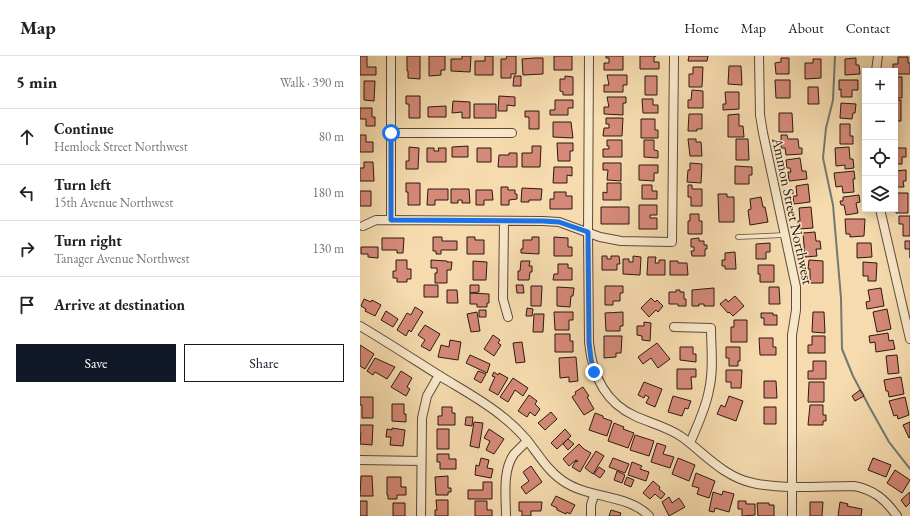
<!DOCTYPE html>
<meta charset="utf-8">
<style>
body{margin:0;font-family:"EB Garamond",serif;background:#f6f6f6;color:#222}
.controls{position:absolute;right:12px;top:12px;display:grid;overflow:hidden;border-radius:0px;box-shadow:0 2px 10px #0003}
.controls button{width:36px;height:36px;display:grid;place-items:center;padding:0;border:0;border-bottom:1px solid #e0e0e0;background:#fff;color:#222;font:20px sans-serif}
.stop{position:absolute;width:12px;height:12px;margin:-9px;border:3px solid #1a73e8;border-radius:50%;background:#fff}
.stop.end{background:#1a73e8;border-color:#fff;box-shadow:0 1px 4px #0008}
.list{margin:0;padding:0;list-style:none}
h2{display:flex;justify-content:space-between;align-items:center;height:52px;margin:0;padding:0 16px;font-size:17px}
h2 small{font-size:13px;font-weight:400;color:#767676}
.list li{display:grid;grid-template-columns:26px 1fr auto;gap:12px;align-items:center;box-sizing:border-box;height:56px;padding:0 16px;border-top:1px solid #e0e0e0}
.list b{display:block;font-size:15px;white-space:nowrap}
.list p{margin:0;font-size:13px;white-space:nowrap;color:#767676}
.list em{font-size:13px;font-style:normal;color:#767676}
.actions{display:flex;gap:8px;padding:12px 16px}
.actions a{flex:1;padding:9px 0;border:1px solid #111827;border-radius:0px;text-align:center;font-size:14px;color:#111827}
.actions .main{background:#111827;color:#fff}
.icon{flex:none;width:22px;height:22px;fill:none;stroke:currentColor;stroke-width:2;stroke-linecap:round;stroke-linejoin:round}
.map{position:relative;flex:none;width:550px;height:460px;overflow:hidden}
header{display:flex;align-items:center;gap:24px;box-sizing:border-box;height:56px;padding:0 20px;background:#fff;border-bottom:1px solid #e0e0e0}
header strong{font-size:19px}
nav{display:flex;gap:22px;margin-inline-start:auto;font-size:14px}
main{display:flex}
aside{flex:1;background:#fff}
.map>svg:first-child{display:block}
.lines{fill:none;stroke-linecap:round;stroke-linejoin:round}
.stream{stroke:#717973;stroke-width:2}
.building{fill:#d58978;stroke:#2d1912}
.service-casing{stroke:#5f4a39;stroke-width:5.5}
.minor-casing{stroke:#5f4a39;stroke-width:10}
.service{stroke:#f8e8ca;stroke-width:4}
.minor{stroke:#f8e8ca;stroke-width:8}
.route{stroke:#1a73e8;stroke-width:5}
.labels{text-anchor:middle;dominant-baseline:central;stroke-width:3;stroke-linejoin:round;paint-order:stroke}
.street-label{font-size:15px;fill:#2d1912;stroke:#f8e8ca}
</style>
<header>
<strong>Map</strong>
<nav><a>Home</a><a>Map</a><a>About</a><a>Contact</a></nav>
</header>
<main>
<aside>
<h2>5 min<small>Walk · 390 m</small></h2>
<ul class="list">
<li><svg class="icon" aria-label="ahead" viewBox="0 0 24 24"><path d="M12 20V5M6 11l6-6 6 6"/></svg><div><b>Continue</b><p>Hemlock Street Northwest</p></div><em>80 m</em></li>
<li><svg class="icon" aria-label="left" viewBox="0 0 24 24"><path d="M17 20v-9H6M10 6l-5 5 5 5"/></svg><div><b>Turn left</b><p>15th Avenue Northwest</p></div><em>180 m</em></li>
<li><svg class="icon" aria-label="right" viewBox="0 0 24 24"><path d="M7 20v-9h11M14 6l5 5-5 5"/></svg><div><b>Turn right</b><p>Tanager Avenue Northwest</p></div><em>130 m</em></li>
<li><svg class="icon" aria-label="arrive" viewBox="0 0 24 24"><path d="M6 21V4h12l-3 4 3 4H6"/></svg><div><b>Arrive at destination</b></div></li>
</ul>
<div class="actions"><a class="main">Save</a><a>Share</a></div>
</aside>
<div class="map">
<svg width="550" height="460" viewBox="0 0 550 460">
<rect width="100%" height="100%" fill="#f5dbae"/>
<filter id="stains"><feTurbulence type="fractalNoise" baseFrequency=".005" numOctaves="4"/><feColorMatrix values="0 0 0 0 .2 0 0 0 0 .09 0 0 0 0 .02 0 0 0 .5 -.17"/></filter>
<radialGradient id="worn" r=".72"><stop offset=".6" stop-color="#630" stop-opacity="0"/><stop offset="1" stop-color="#630" stop-opacity=".3"/></radialGradient>
<g class="lines">
<!-- stream -->
<path class="stream" d="M475,0L473,44L466,72L463,102L473,149L481,242L482,293L493,320L510,352L529,386L550,413"/>
</g>
<!-- building -->
<path class="building" d="M0,0H7V11H16V19H0Z
M47,0H60V23L48,22V15H47Z
M69,0H85V14H81V19L69,20Z
M102,0H111L110,16L91,15V3H102Z
M125,0H133V19H115V5H125Z
M147,0H156V18H151V22H141V3H146Z
M194,0H212V14H194Z
M246,0H263V14H244V7H249V2H246Z
M280,0H296L294,1V6H299V13H280Z
M329,0H348L347,5H328Z
M538,1H548V7H550V18H535V15H533V8H538Z
M175,2H183V18L163,19L162,3Z
M421,2H429V18H416L415,7L421,6Z
M496,2V9H499L500,18L485,19V3Z
M453,3H461V22L445,23V7H453Z
M369,10H381L382,29L368,28Z
M333,11H343L342,31H329V18H333Z
M247,19H267V29H263V36H244V29H249Z
M154,20H161V30H153Z
M205,20L213,21V39H203V36L200,35V23H205Z
M285,20H297V39H285Z
M535,21H542V42H535Z
M415,24H430V42H416Z
M479,24H498V34H492V41H481V33L479,34Z
M4,25H15L14,45L4,44Z
M448,31H458L459,48H448Z
M332,34L343,35V52H328V44H331Z
M365,36H379V53L363,54V48H366Z
M46,40H60V62H49V48H46Z
M139,40L155,41V50L147,49V55H138Z
M247,41H266V47H263V59L244,58V51H249Z
M282,43H293V49H298V57H283Z
M195,44H213V52H208V59H190V54H195Z
M535,44H541V65H535Z
M93,45L110,46V62H102V56L92,57Z
M481,47L496,48L495,57H493L492,63L480,62Z
M114,48H136V62H114Z
M86,50V61H68V51Z
M0,52H12V61H15V70H6V63H0Z
M165,55H179V73H169V61H165Z
M419,57H432L433,76H419Z
M329,58H342V73H337V75H328Z
M379,58V70H383L384,81H368V59Z
M246,62H263L262,80H243L244,72H249V68H246Z
M281,63H295V74H298V82H281Z
M193,66H211L213,82L193,81Z
M480,68H490V80H493V88H480Z
M0,79H6V86H13V96H0Z
M421,79H427L428,83H438L439,92H442V98L426,99L425,92H421Z
M328,83H336V86H341L342,100H330Z
M376,83H388L389,104H376Z
M247,84H262V101H243V93H249V90H247Z
M284,84H294V94L298,95V102L284,101Z
M197,87H213V95H210V105H198Z
M108,90V101H92V91Z
M172,90H181L180,111H162V97H172Z
M49,91L59,92L58,113H46V105H49Z
M489,91L490,103H493L494,112L485,113V109L476,110L475,92Z
M67,92H74V95H79L78,92H86V106H67Z
M117,92H131V106H117Z
M535,92H546V101H542V108H535Z
M149,97H157V111H138L139,99H149Z
M440,102L442,115H446L447,123L429,125L428,116H431L430,112H427L426,104Z
M4,106H13L14,125H0V112H4Z
M243,107H261V125L247,124L248,114H243Z
M330,107L342,108L341,127L327,126L328,114H330Z
M279,109H298V117H294V125L279,124Z
M375,110L392,111V119H389V128H375Z
M194,111H212V120L207,119V127H193Z
M546,114V125H543L544,131H535V115Z
M494,115L495,123H493L494,136L483,137L482,130L476,131L474,117Z
M46,127H60V149H48V136H46Z
M247,127H261V144H243V136L247,137Z
M448,128L450,146L434,148L433,140H437L436,130Z
M282,129H292V135H297V143H282Z
M328,129H332V133H342V150H331V141H328Z
M141,131H148V134H155V138H157V143L149,144V149H141Z
M162,132L182,133L181,144H169V146H161Z
M68,133H88V144H75V149H67Z
M91,133H109L110,147H102V144H98V147H91Z
M116,134H132L133,144H124V149H116Z
M0,135H11V150H0Z
M194,136H206V140H212V153H190V143H194Z
M535,137H548V157H536Z
M358,138H367V141H374V166H359Z
M499,139L500,146L496,147L498,157L486,159L484,149H481L480,145H483V141Z
M401,141L403,151H405L408,166L390,169L388,154L391,153L390,143Z
M279,149H297V159H290V162H297V173H279Z
M241,151H269V168H241Z
M451,151L453,172L439,173L438,165H440L439,152Z
M330,158H339V165H342V178H328V165H330Z
M539,160H550V180H543V168H539Z
M485,163H505L504,180L490,181V178H486Z
M455,176L456,185H460L461,193H456L457,200L445,201L443,177Z
M73,181H82V185H97V194H81V198H76V195H73Z
M107,181H115V184H124V198H107Z
M172,181H179V198L161,197V193H163V184H172Z
M194,181L208,182V191H212V200H194Z
M22,182H44L43,197H37V194H22Z
M339,182V185H344V189H347V193H345V200H332L331,195H334V191H331V183Z
M545,185H550V202V193H545Z
M410,187V196H406V203H396V188Z
M497,187H511L512,201L497,202Z
M1,191H18V202L8,201V198H1Z
M375,196L376,213H365V210H362V204H365V197Z
M242,200H247V203H251V200H259L260,208H257V214H242Z
M273,200L281,201L280,219L263,218V203H269V206H273Z
M288,201H296L295,207H299V204H305V219H287Z
M36,204H47V213H51V223H47V226H37V222H33V215H36Z
M71,204L87,205V206H92L91,214H87V227H75V217H77V212H71Z
M449,204L463,205V227H450V213H448Z
M113,205L127,206L126,224H113Z
M161,205H170L169,210H172V216H170L169,224H158V215H160Z
M310,205H318V207H327L328,219H310Z
M503,206L517,207L516,225H508V220H503Z
M198,208H208V212H212V224H193L194,218H198Z
M398,209H414V226H400V218H398Z
M64,229H78V241H64Z
M110,229H119V236L110,237Z
M156,229H163L164,237H157Z
M171,230H182L181,250H171Z
M245,230H263V237H260V245H253V249H245Z
M197,231L214,232L213,240H211L210,251L197,250Z
M409,231H419L420,248H409Z
M354,232V250H344V248H339V250H332V234Z
M521,232L524,250L507,253L506,246L510,245L508,234Z
M87,234H97L98,247H87Z
M316,234H320V236H324V243H326V250H318V248H309V236H316Z
M110,237L129,238V247H127V251H117V248H110Z
M375,240L384,250L373,260L369,256L368,257L360,248L366,243L368,246Z
M291,242L295,246L297,244L303,250L298,256L296,254L289,261L281,252Z
M4,243L11,246L12,244L21,249L15,260L5,255L6,253L1,250Z
M55,251L63,256L51,276L49,274L46,280L37,274L47,257L51,259Z
M167,252L173,253L172,260H166Z
M527,253L531,273L517,276L513,256Z
M119,254H126V261H119Z
M26,255L38,263L33,271L21,264Z
M117,256L120,275L111,276L107,258Z
M194,256H213V264H209V274H195Z
M263,256V270H260V275H246L245,257Z
M453,256H464L465,277L452,276Z
M401,257H413V259H417V269H404V262H401Z
M174,258H184L183,276H173Z
M374,264H387V286H371V271H374Z
M284,266L291,267L290,285L282,284V280L277,279V270H284Z
M65,269L80,278L70,295L61,290L65,284L58,279Z
M528,277L529,285L533,284L535,293L516,296L515,286L510,287L509,280Z
M195,278H210V285H213V296H195Z
M133,279L140,284L138,287L141,289L134,300L124,293Z
M244,280H262L261,297H256V301L244,302Z
M452,280H465V297H448V289H452Z
M399,282H413V291H416V299H400Z
M90,284L101,286L98,304L78,301L81,289L89,291Z
M162,286L165,306L156,307L153,287Z
M297,287L310,303L298,312L291,302L283,308L278,301Z
M0,289L14,298L5,313L0,310Z
M320,291H333V298H336V306L320,304Z
M366,291H380V305H378V310H369V302H366Z
M110,299L130,308L127,317L106,307Z
M537,299L539,317L528,318L526,300Z
M216,301L218,325L209,326V321L200,322L199,302Z
M15,302L35,311L27,323L15,316L13,319L7,315Z
M453,305H466V323H448V315H453Z
M317,313H336V321H331L332,333H317Z
M366,314H382L381,332H371V326H366Z
M41,315L52,322L47,331L50,333L46,340L31,331Z
M118,315L126,318L121,327L114,323Z
M134,316L138,319L139,317L148,322L138,339L129,334L135,321L132,320Z
M541,321L544,338L529,341L528,335H526L524,324Z
M153,322L168,332L163,340L155,334L148,346L140,341Z
M404,325H416L417,342H404Z
M284,326L302,333L295,351L286,347L289,341L285,339L284,342L278,339Z
M449,326H464V346H448Z
M223,331L229,340L227,341L234,353L224,359L212,341L216,338L215,336Z
M500,334L504,340L495,345L492,340Z
M169,339L177,345L175,348L180,353L175,360L170,356L167,361L158,355Z
M313,340L331,345L328,353L325,352L322,360L308,356Z
M369,340L383,345L376,365L357,358L361,349L365,351Z
M0,341H13V362H2V349H0Z
M545,341L549,359L538,363L537,359L534,360L529,345Z
M32,348H44V358H46V366L32,365Z
M450,349H463V359H466V365H463V369H448Z
M82,351H92V357H95V369H78V360H82Z
M404,351H416V368H404Z
M191,356L197,363L185,374L178,367Z
M235,357L243,360V362L252,365L247,380L229,374Z
M106,361H113L112,370L105,369Z
M114,366L123,367L119,392L110,390Z
M550,366V381L549,382L543,369Z
M254,367L264,371L263,373L274,377L268,392L248,385Z
M0,369H13L12,389L0,388L1,377H0Z
M32,372L45,374L43,390L30,389L31,381H26L27,373L32,374Z
M77,373H89V393H77Z
M129,373L144,383L134,398L126,394L130,385L124,382Z
M205,373L211,380L197,393L191,387Z
M275,379L294,385L289,400L270,394Z
M208,383L214,388L208,394L203,388Z
M297,387L306,390L303,398L314,401L310,412L291,406Z
M219,388L224,393L231,397L220,416L212,411L216,405L217,406L218,405L216,404L209,410L203,403Z
M236,395L244,400L233,418L225,412Z
M77,398H89V403H96V413H80V406H77Z
M121,402L129,404L127,412L133,413L131,422L115,419L116,409L119,410Z
M253,402L269,408L265,417L249,411Z
M318,402L335,409L329,425L312,418Z
M513,402L531,409L526,421L508,414Z
M272,406L282,410L280,413L289,416L286,425L268,419Z
M171,410L182,426L166,438L161,431L169,425L163,416Z
M239,411L245,415L240,422L234,418Z
M535,414L550,424L542,437L527,427Z
M257,415L265,419L262,427L254,424Z
M336,417L355,425L349,442L337,438L339,432L332,430Z
M1,420H12L13,440H0Z
M88,420V432H91V436H88V439H76L75,421Z
M27,421H41V431H46V439H37V443H28V439H27Z
M267,421L274,424L271,431L264,428Z
M293,425L300,431L299,433L305,438L301,443L295,438L290,443L283,437Z
M123,426H132V443H108V434H123Z
M363,435L374,438L369,456L355,452L354,456L349,455L353,436L362,439Z
M550,436V447L546,451L541,444Z
M196,440L215,449L210,458L207,456L206,458L197,454V452L191,449Z
M309,441L312,447L319,442L325,451L309,460L302,446Z
M76,444H88V460H75V454H77Z
M0,445H7V460H0Z
M115,445H127V454H132V460H115Z
M378,445H386V448H395V459L382,460V453H378Z
M159,446H182L181,455H171V460H162V455H159Z
M450,446H463L462,460H450Z
M480,446L488,448L487,450L502,453L501,460H478Z
M33,447H45V460H33Z
M397,447H409V449H414V460H398Z
M251,454L261,457L260,460H249Z"/>
<g class="lines">
<!-- service casing -->
<g class="service-casing">
<path id="service" d="M378,181L425,179"/>
</g>
<!-- minor casing -->
<g class="minor-casing">
<path id="minor" d="M229,0L228,176L229,286C232,318 244,346 275,360C290,367 308,371 322,381C345,398 364,421 393,427C425,434 461,430 494,430C514,434 525,443 537,460
M399,0L400,59L403,77L436,231V254L432,279V460
M516,15L518,0
M31,77H152
M520,153L550,283
M31,164V0
M144,165L143,243L148,261
M3,170L16,164L183,165L199,166L240,181L261,185L312,186L314,0
M0,270C27,286 53,303 80,320C101,333 124,345 143,361C152,368 160,376 167,384C178,398 188,415 203,425C229,443 268,438 289,460
M314,271L351,272C351,292 354,314 349,334C346,352 337,370 330,387
M0,404L61,405
M61,460L62,362L67,340L79,319
M146,460C146,441 142,415 154,398C158,394 163,389 167,385
M231,460V449L234,439"/>
</g>
<!-- service -->
<use href="#service" class="service"/>
<!-- minor -->
<use href="#minor" class="minor"/>
</g>
<g class="lines">
<!-- route -->
<path class="route" d="M31,77V164L183,165L199,166L228,176L229,286L231,303L234,316"/>
</g>
<g class="labels">
<!-- street labels -->
<g class="street-label">
<text transform="translate(433 155) rotate(78)">Ammon Street Northwest</text>
</g>
</g>
<rect width="100%" height="100%" filter="url(#stains)"/>
<rect width="100%" height="100%" fill="url(#worn)"/>
</svg>
<div class="controls">
<button>+</button>
<button>−</button>
<button><svg class="icon" aria-label="locate" viewBox="0 0 24 24"><circle cx="12" cy="12" r="6"/><path d="M12 2v4M12 18v4M2 12h4M18 12h4"/></svg></button>
<button><svg class="icon" aria-label="layers" viewBox="0 0 24 24"><path d="M12 4l9 5-9 5-9-5zM3 14l9 5 9-5"/></svg></button>
</div>
<div class="stop" style="left:31px;top:77px"></div>
<div class="stop end" style="left:234px;top:316px"></div>
</div>
</main>
